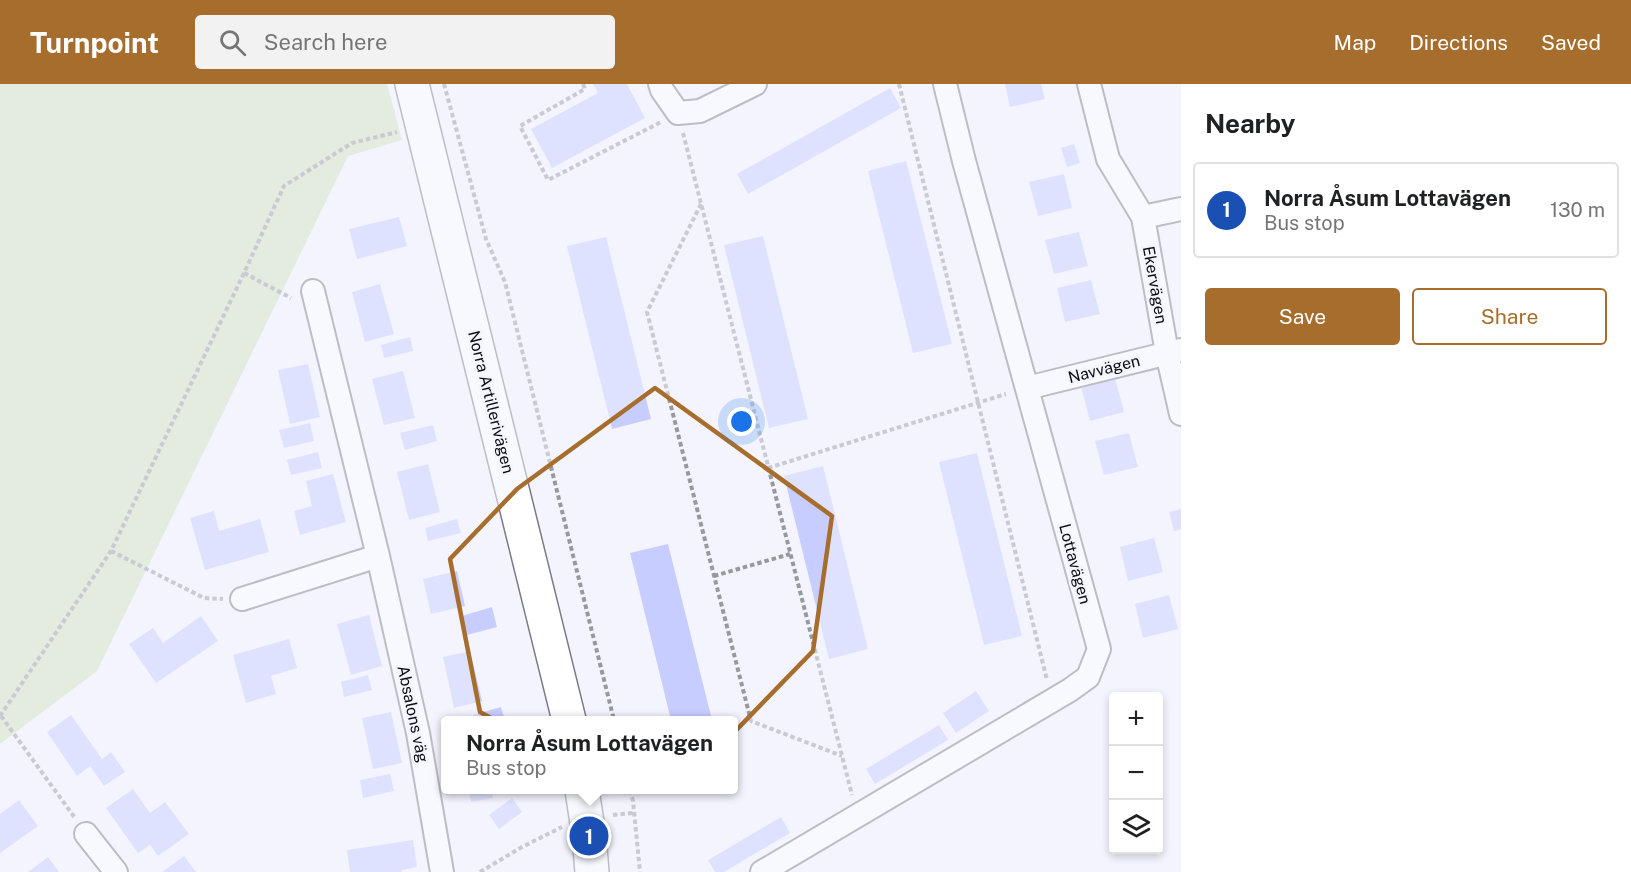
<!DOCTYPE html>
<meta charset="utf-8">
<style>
body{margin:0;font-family:"Public Sans",sans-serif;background:#f2f2f2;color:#202124}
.controls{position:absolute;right:18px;bottom:18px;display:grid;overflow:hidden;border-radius:6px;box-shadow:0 3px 9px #0003}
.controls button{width:54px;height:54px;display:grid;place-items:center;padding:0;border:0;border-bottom:2px solid #e0e0e0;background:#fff;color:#202124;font:30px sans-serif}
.you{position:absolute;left:742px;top:338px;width:21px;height:21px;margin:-15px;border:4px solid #fff;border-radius:50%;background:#1a73e8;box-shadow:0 0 0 9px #1a73e833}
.badge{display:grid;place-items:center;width:39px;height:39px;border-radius:50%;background:#a76d2d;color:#fff;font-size:20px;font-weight:700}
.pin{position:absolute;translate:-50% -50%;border:3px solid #fff;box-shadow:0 2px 6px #0006}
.popup{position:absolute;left:441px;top:632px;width:297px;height:78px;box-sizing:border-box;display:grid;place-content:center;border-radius:6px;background:#fff;filter:drop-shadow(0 2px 4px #0005);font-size:20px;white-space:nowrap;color:#757577}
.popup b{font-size:22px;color:#202124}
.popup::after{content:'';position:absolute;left:50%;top:100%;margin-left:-12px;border:12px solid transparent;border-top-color:#fff}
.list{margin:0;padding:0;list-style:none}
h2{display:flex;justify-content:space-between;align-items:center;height:78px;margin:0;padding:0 24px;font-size:26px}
h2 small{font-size:20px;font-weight:400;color:#757577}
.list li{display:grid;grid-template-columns:39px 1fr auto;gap:18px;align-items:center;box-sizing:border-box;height:96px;margin:0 12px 12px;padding:0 12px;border:2px solid #e0e0e0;border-radius:6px}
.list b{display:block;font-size:22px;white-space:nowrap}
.list p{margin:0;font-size:20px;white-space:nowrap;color:#757577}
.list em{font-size:20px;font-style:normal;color:#757577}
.actions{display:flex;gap:12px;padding:18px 24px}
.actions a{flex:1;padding:14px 0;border:2px solid #a76d2d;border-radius:6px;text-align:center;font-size:21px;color:#a76d2d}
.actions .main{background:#a76d2d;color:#fff}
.icon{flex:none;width:33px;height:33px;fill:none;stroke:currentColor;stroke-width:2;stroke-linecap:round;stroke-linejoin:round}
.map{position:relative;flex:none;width:1181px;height:788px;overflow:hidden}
header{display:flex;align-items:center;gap:36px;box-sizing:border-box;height:84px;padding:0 30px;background:#a76d2d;color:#fff}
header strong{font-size:28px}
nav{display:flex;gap:33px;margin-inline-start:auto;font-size:21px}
.search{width:420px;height:54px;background:#f2f2f2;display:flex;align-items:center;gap:15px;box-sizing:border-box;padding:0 21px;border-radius:6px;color:#757577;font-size:22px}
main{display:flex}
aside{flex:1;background:#fff}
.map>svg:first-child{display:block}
.green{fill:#d1e2bb}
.building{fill:#c8cdff}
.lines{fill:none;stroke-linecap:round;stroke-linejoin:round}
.street-casing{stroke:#7a7b83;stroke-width:26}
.secondary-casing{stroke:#7a7b83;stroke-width:36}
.path{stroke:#98989f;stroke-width:4;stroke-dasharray:4.5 3;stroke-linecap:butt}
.street{stroke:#fff;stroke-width:22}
.secondary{stroke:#fff;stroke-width:33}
.marked{fill:none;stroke:#a76d2d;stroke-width:4.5;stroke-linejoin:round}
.labels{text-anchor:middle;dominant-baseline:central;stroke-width:5;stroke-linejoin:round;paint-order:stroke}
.street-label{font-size:16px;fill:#0b0b0e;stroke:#f3f4fd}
</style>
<header>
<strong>Turnpoint</strong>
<div class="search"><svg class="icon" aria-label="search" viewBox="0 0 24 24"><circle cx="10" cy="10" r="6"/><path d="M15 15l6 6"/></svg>Search here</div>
<nav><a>Map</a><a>Directions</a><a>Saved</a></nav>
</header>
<main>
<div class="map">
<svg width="1181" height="788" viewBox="0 0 1181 788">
<rect width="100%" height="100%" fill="#f3f4fd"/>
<!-- green -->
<path class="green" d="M0,0H387L402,56L348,72L97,587L0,660Z"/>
<!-- building -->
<path class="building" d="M593,0H627L645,34L552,84L531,45L598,9Z
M1005,0H1041L1045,15L1010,23Z
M890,4L901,24L748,110L737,90Z
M1074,60L1080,79L1067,83L1061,64Z
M906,77L952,260L913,269L868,87Z
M1064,90L1072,124L1038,132L1029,98Z
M399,133L407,162L357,175L349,145Z
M1079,148L1088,182L1054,190L1045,156Z
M763,152L808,335L769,344L724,161Z
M606,153L651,335L612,345L567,162Z
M1091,196L1100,230L1065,238L1057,204Z
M380,200L394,250L365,258L352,208Z
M410,253L413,267L384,274L381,261Z
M308,280L320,333L290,340L278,286Z
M403,287L415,334L384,341L372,295Z
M1115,294L1124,328L1090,337L1081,303Z
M310,339L314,357L284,364L279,346Z
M433,341L437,357L405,366L400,349Z
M1129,349L1138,383L1104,391L1095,357Z
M318,368L322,384L291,391L287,376Z
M977,369L1022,552L984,561L939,378Z
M428,380L440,428L409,436L397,388Z
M823,382L868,565L829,575L784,392Z
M333,390L346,438L300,451L294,427L312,422L306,397Z
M1181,425V445L1174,447L1169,428Z
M214,427L219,447L260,435L269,468L205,486L190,434Z
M457,435L461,449L428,457L425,444Z
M1154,454L1163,488L1128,497L1120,463Z
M668,460L712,636H671L630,469Z
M457,487L465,522L431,530L423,495Z
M1169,511L1178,545L1143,554L1135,520Z
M492,523L497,543L467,551L462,532Z
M369,531L382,582L351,591L337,540Z
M201,532L218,557L156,599L129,560L153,544L163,559Z
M289,555L297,584L271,592L276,610L246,619L233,571Z
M470,567L482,617L454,624L443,573Z
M368,591L372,606L344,613L341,598Z
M976,607L989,627L956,649L943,629Z
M501,623L505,636H474L473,631Z
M391,628L402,679L373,685L362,634Z
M71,631L102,675L111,668L125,688L104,702L90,682L77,692L47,648Z
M939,641L948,656L875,700L866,685Z
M390,690L394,707L363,714L360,696Z
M133,705L150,729L165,718L189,750L158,772L150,761L138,769L106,724Z
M469,706H492L493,714L471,718Z
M512,714L522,728L499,745L489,731Z
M19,716L38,742L0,769V730Z
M781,733L790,749L724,788H715L708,776Z
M413,756L417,783L402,786V788H350L347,766Z
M184,772L196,788H162Z
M48,773L59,788H28Z"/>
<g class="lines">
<!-- street casing -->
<g class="street-casing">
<path id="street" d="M660,0L662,6L678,29L700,27L755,0
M1089,0L1108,75L1143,133L1167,269L1181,330
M1143,133L1181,125
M313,207L378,472L418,649L442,788
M1027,304L1181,266
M242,515L378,472
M86,750L116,788
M762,788L1070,606L1088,593L1099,565L964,77L945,0"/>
</g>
<!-- secondary casing -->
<g class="secondary-casing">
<path id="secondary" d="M412,0L569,636
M582,706L589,752L592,788"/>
</g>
<!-- path -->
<path class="path" d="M444,0L486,155L505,198L614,636
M583,0L585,5L520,42L548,96L661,38
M899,0L1047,596
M683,49L852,711
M701,120L647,228L751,637L842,672
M244,189L291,214
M768,384L1006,310
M111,467L204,514L223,515
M714,492L790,470
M0,632L111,467L244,189L284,102L352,59L397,48
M1,632L75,734
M630,706L633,717L640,788
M613,731L633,729
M480,788L522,763L562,743"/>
<!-- street -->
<use href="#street" class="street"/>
<!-- secondary -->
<use href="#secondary" class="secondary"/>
</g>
<!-- marked area -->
<path d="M0 0H1181V788H0ZM655,304L832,432L813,567L715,668L574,680L480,628L450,475L517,405Z" fill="#f3f4fd" fill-opacity=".55" fill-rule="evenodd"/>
<path class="marked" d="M655,304L832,432L813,567L715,668L574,680L480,628L450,475L517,405Z"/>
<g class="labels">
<!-- street labels -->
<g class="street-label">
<text transform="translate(1155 201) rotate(80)">Ekervägen</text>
<text transform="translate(1104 285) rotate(-14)">Navvägen</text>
<text transform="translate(491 318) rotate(76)">Norra Artillerivägen</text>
<text transform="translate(1075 480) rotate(75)">Lottavägen</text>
<text transform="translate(413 630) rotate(78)">Absalons väg</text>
</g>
</g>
</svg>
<div class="controls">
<button>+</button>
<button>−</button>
<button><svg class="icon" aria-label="layers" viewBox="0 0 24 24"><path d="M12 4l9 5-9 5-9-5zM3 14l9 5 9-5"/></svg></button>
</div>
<div class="you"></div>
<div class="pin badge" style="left:589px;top:752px;background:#1a4fb4">1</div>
<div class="popup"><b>Norra Åsum Lottavägen</b>Bus stop</div>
</div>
<aside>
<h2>Nearby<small></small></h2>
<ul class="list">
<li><span class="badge" style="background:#1a4fb4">1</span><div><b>Norra Åsum Lottavägen</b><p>Bus stop</p></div><em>130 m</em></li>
</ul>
<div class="actions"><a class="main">Save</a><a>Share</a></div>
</aside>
</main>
